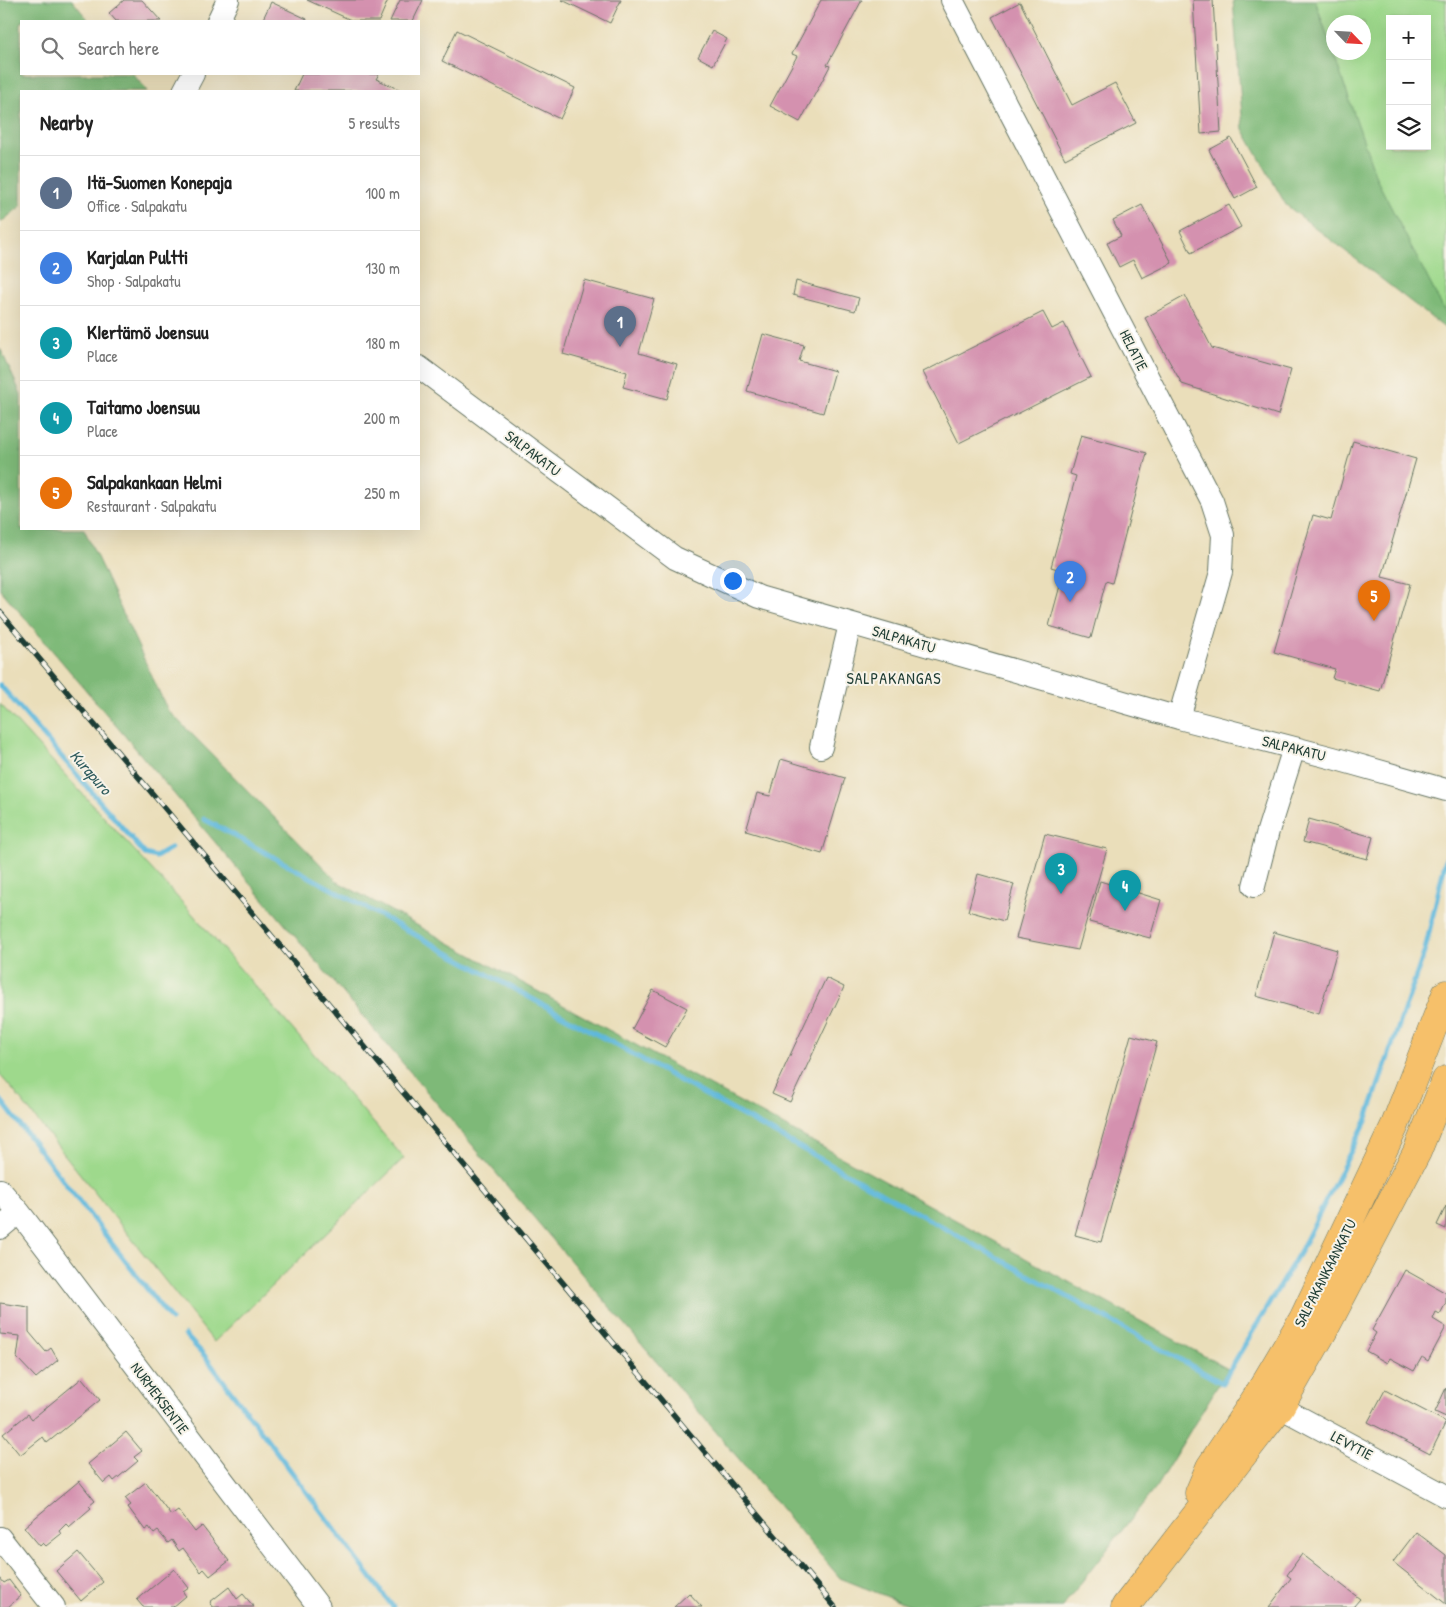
<!DOCTYPE html>
<meta charset="utf-8">
<style>
body{margin:0;font-family:"Patrick Hand",sans-serif;background:#f2f2f2;color:#222}
.controls{position:absolute;right:15px;top:15px;display:grid;overflow:hidden;border-radius:0px;box-shadow:0 5px 20px #0002}
.controls button{width:45px;height:45px;display:grid;place-items:center;padding:0;border:0;border-bottom:1px solid #e0e0e0;background:#fff;color:#222;font:25px sans-serif}
.compass{position:absolute;left:1326px;top:15px;width:45px;height:45px;border-radius:50%;background:#fff;box-shadow:0 5px 20px #0002;rotate:115deg}
.you{position:absolute;left:732px;top:580px;width:18px;height:18px;margin:-12px;border:4px solid #fff;border-radius:50%;background:#1a73e8;box-shadow:0 0 0 8px #1a73e833}
.badge{display:grid;place-items:center;width:32px;height:32px;border-radius:50%;background:#b5179e;color:#fff;font-size:16px;font-weight:700}
.pin{position:absolute;translate:-50% -41px;filter:drop-shadow(0 1px 2px #0008)}
.pin::after{content:'';position:absolute;top:26px;width:18px;height:15px;background:inherit;clip-path:polygon(0 0,100% 0,50% 100%)}
.list{margin:0;padding:0;list-style:none}
h2{display:flex;justify-content:space-between;align-items:center;height:65px;margin:0;padding:0 20px;font-size:21px}
h2 small{font-size:16px;font-weight:400;color:#767676}
.list li{display:grid;grid-template-columns:32px 1fr auto;gap:15px;align-items:center;box-sizing:border-box;height:75px;padding:0 20px;border-top:1px solid #e0e0e0}
.list b{display:block;font-size:19px;white-space:nowrap}
.list p{margin:0;font-size:16px;white-space:nowrap;color:#767676}
.list em{font-size:16px;font-style:normal;color:#767676}
.icon{flex:none;width:28px;height:28px;fill:none;stroke:currentColor;stroke-width:2;stroke-linecap:round;stroke-linejoin:round}
.map{position:relative;flex:none;width:1446px;height:1607px;overflow:hidden}
.search{position:absolute;background:#fff;box-shadow:0 5px 20px #0002;left:20px;top:20px;width:400px;height:55px;display:flex;align-items:center;gap:12px;box-sizing:border-box;padding:0 18px;border-radius:0px;color:#767676;font-size:19px}
.panel{position:absolute;background:#fff;box-shadow:0 5px 20px #0002;left:20px;top:90px;width:400px;height:440px;border-radius:0px}
.map>svg:first-child{display:block}
.green{fill:#9ed98c;stroke:#5e8b60;fill-rule:evenodd}
.forest{fill:#7eb978;stroke:#4e7b56}
.lines{fill:none;stroke-linecap:round;stroke-linejoin:round}
.stream{stroke:#5fb8dc;stroke-width:5}
.building{fill:#d491af}
.minor-casing{stroke:#667563;stroke-width:24}
.major-casing{stroke:#667563;stroke-width:29}
.minor{stroke:#fff;stroke-width:22}
.major{stroke:#f6c06b;stroke-width:28}
.rail-casing{stroke:#1f3d34;stroke-width:5.5}
.rail{stroke:#f7f3e8;stroke-width:4;stroke-dasharray:11;stroke-linecap:butt}
.labels{text-anchor:middle;dominant-baseline:central;stroke-width:4;stroke-linejoin:round;paint-order:stroke}
.street-label{font-size:15px;fill:#1f3d34;stroke:#f7f3e8}
.neighbourhood-label{font-size:16px;letter-spacing:1px;fill:#1f3d34;stroke:#f7f3e8}
.water-label{font-size:16px;font-style:italic;fill:#2f5c5e;stroke:#f7f3e8}
</style>
<div class="map">
<svg width="1446" height="1607" viewBox="0 0 1446 1607">
<rect width="100%" height="100%" fill="#f7f3e8"/>
<filter id="ink" filterUnits="userSpaceOnUse"><feTurbulence type="fractalNoise" baseFrequency=".02" numOctaves="2"/><feDisplacementMap in="SourceGraphic" scale="10" xChannelSelector="R" yChannelSelector="G"/><feConvolveMatrix kernelMatrix="1 2 1 2 8 2 1 2 1" color-interpolation-filters="sRGB"/></filter>
<filter id="wash" filterUnits="userSpaceOnUse"><feTurbulence type="fractalNoise" baseFrequency=".0096" numOctaves="4" result="noise"/><feDisplacementMap in="SourceGraphic" scale="20" xChannelSelector="R" yChannelSelector="G"/><feGaussianBlur stdDeviation="1.12" result="paint"/><feColorMatrix in="noise" values="0 0 0 0 0 0 0 0 0 0 0 0 0 0 0 0 0 1.4 0 .05"/><feComposite in="paint" operator="in"/></filter>
<g filter="url(#wash)">
<rect width="100%" height="100%" fill="#eadeba"/>
<!-- green -->
<path class="green" d="M1315,0H1446V316L1376,180ZM1390,19H1427V146H1390ZM1334,22H1364V52H1334Z
M0,704L190,911L404,1158L214,1342L13,1090L0,1075Z"/>
<!-- forest -->
<path class="forest" d="M0,0H72L89,21H21V74H133L147,91H21V206L0,223Z
M1233,0H1315L1377,180L1446,314V329L1286,205L1243,129Z
M0,348L21,394V529H84L167,709L338,882L1228,1369L1156,1487L1062,1607H913L840,1578L0,589Z"/>
<g class="lines">
<!-- stream -->
<path class="stream" d="M0,685L145,854L156,857L171,848
M204,819L609,1041L1222,1383L1301,1250L1366,1121L1425,950L1446,858
M0,1099L171,1320
M185,1335L204,1355L393,1607"/>
</g>
<g id="blocks">
<!-- building -->
<path class="building" d="M124,0H142L161,21H116L109,13Z
M307,0H388L379,21H353Z
M400,0H423L413,21H390Z
M562,0H621L610,23Z
M821,0H862L827,65L830,66L800,122L770,106L797,56L792,54Z
M1193,0H1213L1221,132L1201,134Z
M271,2L307,19L306,21H262Z
M1020,2L1072,105L1115,83L1136,123L1065,159L992,17Z
M457,30L575,88L560,119L442,61Z
M712,31L727,39L713,65L698,57Z
M302,74H379L376,79L399,89L398,91H294Z
M1231,138L1257,187L1235,199L1209,150Z
M1142,205L1172,263L1142,278L1133,260L1119,267L1107,243L1121,236L1113,220Z
M1229,205L1241,227L1191,253L1180,231Z
M584,280L654,299L639,353L677,364L667,399L623,387L627,372L563,354Z
M796,281L859,298L855,311L793,295Z
M1185,296L1212,348L1291,370L1278,415L1182,384L1145,318Z
M1043,312L1052,329L1064,323L1091,377L959,443L923,372Z
M763,334L804,345L799,361L835,371L823,413L747,391Z
M1081,435L1147,453L1112,583L1106,581L1091,638L1049,626L1064,571L1051,567L1076,476L1070,474Z
M1353,441L1416,459L1382,577L1410,584L1380,691L1332,678L1335,669L1274,652L1313,515L1331,520Z
M781,759L845,778L822,854L746,831L757,793L770,796Z
M1309,819L1373,837L1367,859L1303,842Z
M1045,834L1107,849L1078,950L1016,938Z
M978,874L1014,884L1004,921L968,911Z
M1100,881L1161,900L1150,938L1089,922Z
M1274,932L1337,950L1319,1014L1256,996Z
M826,978L844,987L790,1102L772,1094Z
M653,990L687,1008L665,1047L632,1029Z
M1131,1035L1157,1042L1101,1242L1075,1235Z
M1446,1206V1229L1437,1225Z
M1405,1270L1446,1293V1303L1440,1314L1436,1312L1433,1319L1446,1327L1428,1361L1422,1357L1414,1371L1390,1358L1387,1363L1366,1351L1376,1333L1372,1330Z
M0,1303L29,1307V1332L46,1352L51,1348L58,1360L36,1378L17,1358L20,1336L0,1334Z
M82,1378L100,1400L47,1443L43,1437L20,1455L3,1434L28,1414L32,1419Z
M1446,1388V1417L1435,1412Z
M1385,1390L1446,1422L1430,1454L1368,1422Z
M126,1432L142,1451L134,1457L138,1461L114,1481L111,1477L104,1483L88,1464Z
M79,1481L95,1501L89,1506L91,1508L69,1527L66,1524L59,1531L61,1534L46,1546L43,1543L40,1546L24,1527Z
M146,1482L171,1515L178,1510L195,1532L202,1526L229,1561L210,1576L204,1569L201,1572L183,1548L179,1551L172,1540L168,1543L158,1531L154,1534L149,1527L145,1530L128,1507L131,1505L125,1498Z
M1416,1532L1446,1555V1604L1393,1562Z
M78,1552L103,1582L81,1601L56,1571Z
M1302,1554L1360,1599L1353,1607H1269L1291,1578L1287,1575Z
M174,1569L189,1588L183,1592L186,1596L173,1607H143L137,1600Z
M0,1578L4,1583L9,1580L21,1596L8,1607H0Z
M229,1587L237,1599L243,1594L254,1607H213L210,1602Z
M689,1593L702,1607H674Z"/>
</g>
</g>
<g filter="url(#ink)">
<use href="#blocks" fill-opacity="0" stroke="#667563" stroke-width="1"/>
<g class="lines">
<!-- minor casing -->
<g class="minor-casing">
<path id="minor" d="M952,0L1212,501L1223,535L1221,572L1179,718
M218,21L228,0
M184,91L193,74
M419,367L675,558L759,597L1179,718L1333,758L1446,790
M821,747L850,624
M1254,886L1268,831L1294,748
M0,1190L19,1212L319,1607
M0,1228L19,1212
M1265,1399L1446,1496
M0,1538L54,1607"/>
</g>
<!-- major casing -->
<g class="major-casing">
<path id="major" d="M1199,1493L1210,1467L1258,1395L1303,1319L1395,1125L1446,994
M1125,1607L1280,1407L1325,1328L1417,1152L1446,1080"/>
</g>
<!-- minor -->
<use href="#minor" class="minor"/>
<!-- major -->
<use href="#major" class="major"/>
<!-- rail casing -->
<g class="rail-casing">
<path id="rail" d="M0,612L835,1607"/>
</g>
<!-- rail -->
<use href="#rail" class="rail"/>
</g>
</g>
<g class="labels">
<!-- street labels -->
<g class="street-label">
<text transform="translate(1134 350) rotate(63)">HELATIE</text>
<text transform="translate(533 453) rotate(37)">SALPAKATU</text>
<text transform="translate(904 639) rotate(16)">SALPAKATU</text>
<text transform="translate(1294 748) rotate(14)">SALPAKATU</text>
<text transform="translate(1325 1273) rotate(-63)">SALPAKANKAANKATU</text>
<text transform="translate(160 1398) rotate(53)">NURMEKSENTIE</text>
<text transform="translate(1352 1445) rotate(28)">LEVYTIE</text>
</g>
<!-- neighbourhood labels -->
<g class="neighbourhood-label">
<text x="894" y="678">SALPAKANGAS</text>
</g>
<!-- water labels -->
<g class="water-label">
<text transform="translate(91 772) rotate(49)">Kurapuro</text>
</g>
</g>
</svg>
<div class="controls">
<button>+</button>
<button>−</button>
<button><svg class="icon" aria-label="layers" viewBox="0 0 24 24"><path d="M12 4l9 5-9 5-9-5zM3 14l9 5 9-5"/></svg></button>
</div>
<svg class="compass" viewBox="-18 -18 36 36"><path d="M0-13l5 13h-10z" fill="#e53935"/><path d="M0 13l5-13h-10z" fill="#767676"/></svg>
<div class="you"></div>
<div class="pin badge" style="left:620px;top:347px;background:#5c6f8a">1</div>
<div class="pin badge" style="left:1070px;top:602px;background:#3f7fe0">2</div>
<div class="pin badge" style="left:1061px;top:894px;background:#0f9aa8">3</div>
<div class="pin badge" style="left:1125px;top:911px;background:#0f9aa8">4</div>
<div class="pin badge" style="left:1374px;top:621px;background:#e8710a">5</div>
<div class="search"><svg class="icon" aria-label="search" viewBox="0 0 24 24"><circle cx="10" cy="10" r="6"/><path d="M15 15l6 6"/></svg>Search here</div>
<section class="panel">
<h2>Nearby<small>5 results</small></h2>
<ul class="list">
<li><span class="badge" style="background:#5c6f8a">1</span><div><b>Itä-Suomen Konepaja</b><p>Office · Salpakatu</p></div><em>100 m</em></li>
<li><span class="badge" style="background:#3f7fe0">2</span><div><b>Karjalan Pultti</b><p>Shop · Salpakatu</p></div><em>130 m</em></li>
<li><span class="badge" style="background:#0f9aa8">3</span><div><b>KIertämö Joensuu</b><p>Place</p></div><em>180 m</em></li>
<li><span class="badge" style="background:#0f9aa8">4</span><div><b>Taitamo Joensuu</b><p>Place</p></div><em>200 m</em></li>
<li><span class="badge" style="background:#e8710a">5</span><div><b>Salpakankaan Helmi</b><p>Restaurant · Salpakatu</p></div><em>250 m</em></li>
</ul>
</section>
</div>
